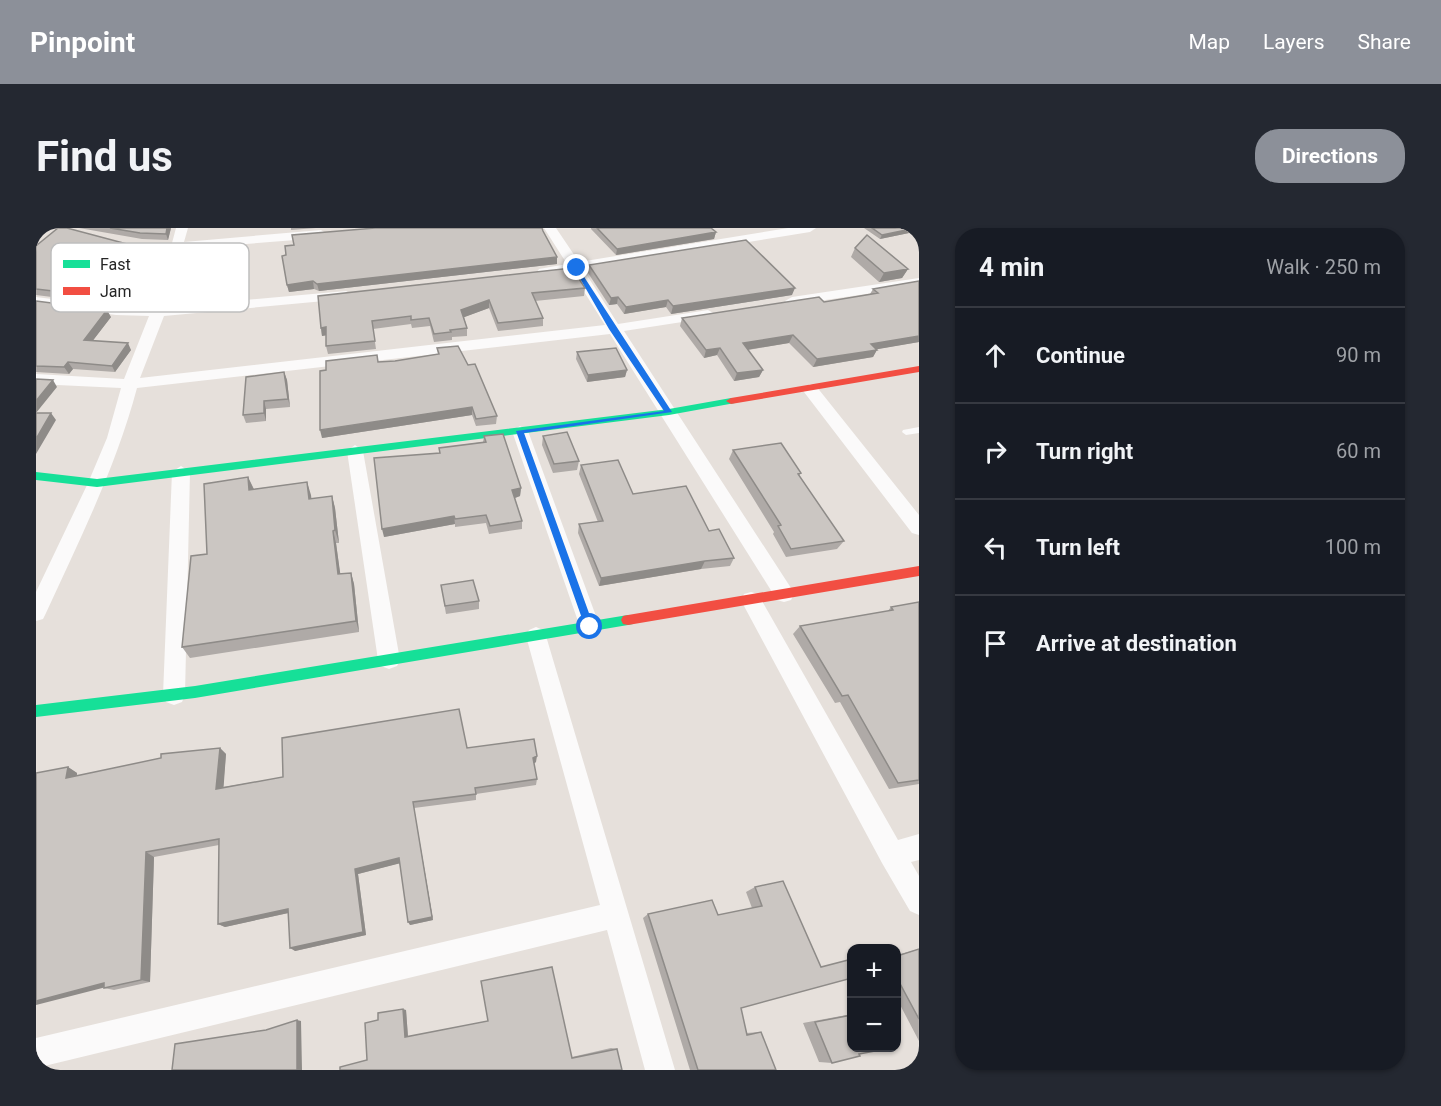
<!DOCTYPE html>
<meta charset="utf-8">
<style>
body{margin:0;font-family:Roboto,sans-serif;background:#242831;color:#f1f3f6}
.controls{position:absolute;right:18px;bottom:18px;display:grid;overflow:hidden;border-radius:12px;box-shadow:0 2px 4px #0004}
.controls button{width:54px;height:54px;display:grid;place-items:center;padding:0;border:0;border-bottom:2px solid #363941;background:#171b24;color:#f1f3f6;font:30px sans-serif}
.stop{position:absolute;width:18px;height:18px;margin:-14px;border:4px solid #1a73e8;border-radius:50%;background:#fff}
.stop.end{background:#1a73e8;border-color:#fff;box-shadow:0 2px 6px #0008}
.list{margin:0;padding:0;list-style:none}
h2{display:flex;justify-content:space-between;align-items:center;height:78px;margin:0;padding:0 24px;font-size:26px}
h2 small{font-size:20px;font-weight:400;color:#9ea1a6}
.list li{display:grid;grid-template-columns:39px 1fr auto;gap:18px;align-items:center;box-sizing:border-box;height:96px;padding:0 24px;border-top:2px solid #363941}
.list b{display:block;font-size:22px;white-space:nowrap}
.list em{font-size:20px;font-style:normal;color:#9ea1a6}
.icon{flex:none;width:33px;height:33px;fill:none;stroke:currentColor;stroke-width:2;stroke-linecap:round;stroke-linejoin:round}
.map{position:relative;flex:none;width:883px;height:842px;overflow:hidden;border-radius:24px}
header{display:flex;align-items:center;gap:36px;box-sizing:border-box;height:84px;padding:0 30px;background:#8c9099;color:#fff}
header strong{font-size:28px}
nav{display:flex;gap:33px;margin-inline-start:auto;font-size:21px}
.intro{display:flex;align-items:center;justify-content:space-between;box-sizing:border-box;height:144px;padding:0 36px}
h1{margin:0;font-size:42px}
.button{padding:15px 27px;border-radius:24px;background:#8c9099;color:#fff;font-size:21px;font-weight:700}
main{display:flex;gap:36px;padding:0 36px}
aside{flex:1;background:#171b24;border-radius:24px;box-shadow:0 2px 4px #0004}
.map>svg:first-child{display:block}
.lines{fill:none;stroke-linecap:round;stroke-linejoin:round}
.lane{fill:#fbfafa;fill-rule:evenodd}
.street{fill:#fbfafa;fill-rule:evenodd}
.fast{fill:#16e098;fill-rule:evenodd}
.jam{fill:#f24e42;fill-rule:evenodd}
.wall{fill:#afaaa7}
.shaded-wall{fill:#8e8b88}
.building{fill:#cbc6c2;stroke:#8e8b88;stroke-width:1.5}
.route{fill:#1a73e8}
.key{fill:#fff;stroke:#bebebe;stroke-width:1.5}
.key-label{font-size:16px;fill:#262626}
</style>
<header>
<strong>Pinpoint</strong>
<nav><a>Map</a><a>Layers</a><a>Share</a></nav>
</header>
<div class="intro"><h1>Find us</h1><a class="button">Directions</a></div>
<main>
<div class="map">
<svg width="883" height="842" viewBox="0 0 883 842">
<rect width="100%" height="100%" fill="#e6e0db"/>
<g class="lines">
<!-- lane -->
<path class="lane" d="M883,199V205L870,207L866,204L867,202Z"/>
<!-- street -->
<path class="street" d="M140,0H152L148,14L285,2L291,6L285,10L146,21L130,79L310,63L317,67L310,71L128,88L104,150L569,97L535,43L508,48L501,44L503,41L531,36L508,0H520L543,34L752,0H780L774,4L547,41L582,96L672,82L679,86L672,90L588,103L755,360L758,366L755,372L748,374L741,372L574,106L101,160C80,239 44,311 10,385L7,391L0,393V364L52,255L71,210L85,160L0,156V146L88,151L113,88L80,87L0,77V69L80,79L116,80L133,22L122,19L136,15Z
M874,0H883V6Z
M883,50V58L756,77L749,73L756,69Z
M774,156L780,158L883,287V307L876,305L768,164L766,161Z
M484,198L492,203L564,399L561,405L554,408L547,405L544,399L476,203Z
M319,217L327,223L364,432L361,438L353,441L345,438L342,432L311,223Z
M145,238L154,244L149,467L146,474L138,477L130,474L127,467L136,244Z
M715,364L722,366L862,612L883,606V632L875,634L883,648V687L874,683L846,635L708,378L705,372L708,366Z
M500,399L507,402L510,408L639,842H609L571,702L0,840V810L564,677L490,408L493,402Z"/>
<!-- fast -->
<path class="fast" d="M695,170L699,171V175L633,187L61,259L0,252V244L61,251L633,181Z
M592,387L597,388L599,392L597,396L592,397L159,470L0,489V477L159,458Z"/>
<!-- jam -->
<path class="jam" d="M883,138V144L695,176L690,173L695,170Z
M883,338V348L592,397L587,396L585,392L587,388L592,387Z"/>
</g>
<!-- wall -->
<path class="wall" d="M43,0H135L132,12L106,11Z
M255,0H280L255,2Z
M555,0H675L680,4L678,11L580,27L555,1Z
M828,0H874L875,1L873,5L844,11Z
M507,3L521,36L283,63L278,61L253,64L251,57L250,27Z
M0,16H91L129,24L122,53L107,54L99,74L80,77L0,67Z
M819,20L872,41L866,50L843,54L815,29Z
M148,25L144,51H140L138,46Z
M553,37L756,67L635,86L630,79L588,86L581,76L573,77L552,45Z
M883,53V114L841,121L837,129L777,139L753,115L712,122L727,142L723,149L698,153L681,127L668,130L644,98L646,90L788,74L834,66L837,61Z
M549,60L548,68L499,73L507,90V98L462,103L453,80L428,89L431,100V108L416,109V112L398,114L394,98L376,100L375,96L337,101L340,121L292,126L290,118V107L286,108L285,100L282,68Z
M0,73L75,89L57,112L95,122L79,144L37,141L33,146L0,144Z
M401,120L432,137L461,188L460,196L440,198L436,187L286,210L342,134L359,133L402,126Z
M541,124L591,142L589,149L551,154L540,131Z
M248,144L251,152L254,179L230,181V193L210,195L207,187Z
M448,208L485,260L484,268L479,270L486,293V301L453,306L450,295L419,299V296L348,309L403,225V220L447,214Z
M507,208L543,233L541,242L517,245L506,217Z
M697,222L765,245L763,248L808,313L801,321L750,329L737,306L738,304L693,231Z
M545,237L597,266L673,303L698,330L694,338L665,341L563,358L542,305L543,296L562,294L543,246Z
M212,249L218,261L271,254L275,271L296,268L299,280L303,315H300L304,346L315,345L318,356L323,404L154,430L146,419L171,326Z
M405,357L443,373V381L410,386Z
M883,374V556L853,561L804,474L799,475L757,406L764,398L851,384L855,379Z
M184,520L190,526L187,559L431,520L500,534L498,535L501,551L500,557L440,566V572L378,580L397,692L374,697L364,635L322,646L330,707L259,723L252,685L189,699L182,696L183,617L118,629L114,754L78,762L68,760L32,539L41,545V548Z
M747,653L705,780L710,805L725,804L740,842H654L607,690L612,686L682,687L716,680L710,664L719,659Z
M883,721V813L861,771V727Z
M445,753L536,829L575,820L581,821L586,842L331,832L342,792L370,782L372,809L452,793Z
M816,786V819L823,826L796,835L783,834L767,795Z"/>
<!-- shaded-wall -->
<path class="shaded-wall" d="M131,0H135L132,12L130,6Z
M875,1L873,5L844,11L846,7Z
M680,4L678,11L580,27L581,21Z
M126,17L129,24L122,53L119,46Z
M147,21L148,25L144,51L142,46Z
M521,29V36L283,63L281,56Z
M872,41L866,50L843,54L848,45Z
M104,47L107,54L99,74L80,77L77,70Z
M277,53L278,61L253,64L251,57Z
M759,60L756,67L635,86L637,78Z
M582,69L581,76L573,77L575,70Z
M453,72V80L426,90L425,82Z
M632,72L630,79L588,86L590,79Z
M71,82L75,89L52,119L48,112Z
M290,99L292,107L286,108L285,100Z
M757,107L753,115L704,123L707,115Z
M883,108V114L831,123L835,116Z
M92,115L95,122L79,144L76,138Z
M684,120L681,127L668,130L670,122Z
M841,122L837,129L777,139L781,131Z
M32,134L37,141L33,146L28,139Z
M591,142L589,149L551,154L552,147Z
M727,142L723,149L698,153L701,145Z
M248,144L251,152L254,179L252,171Z
M17,152L21,159L0,185V173Z
M228,173L230,181V193L228,185Z
M436,179V187L286,210L284,202Z
M15,185L20,192L0,226V211Z
M212,249L218,262H213Z
M271,254L275,267L277,284L273,271Z
M485,260L484,268L476,271V262Z
M296,268L299,280L303,315L299,302Z
M418,288L419,296L348,309L346,301Z
M297,303L300,315L306,358L302,346Z
M669,333L665,341L563,358L565,350Z
M315,345L318,356L323,404L320,393Z
M184,520L190,526L187,567L180,561Z
M501,528L500,534L496,537L497,530Z
M32,539L41,545L40,556L30,550Z
M377,574L397,692L374,697L372,694Z
M110,624L118,629L114,754L105,752Z
M363,630L365,635L322,646L330,707L259,723L254,720L319,641Z
M252,681L257,684L189,699L182,696Z
M68,755L78,757L0,777V773Z
M367,781L370,782L372,809H369Z
M261,792L265,793L266,842H261Z"/>
<!-- building -->
<path class="building" d="M22,0H31L91,16L126,17L119,46L104,47L96,68L77,70L0,61V16L1,17Z
M74,0H131L130,6L104,5Z
M339,0H506L507,3L521,29L281,56L277,53L251,57L246,28L250,27L249,18L258,17L256,7Z
M561,0H675L680,4L581,21Z
M836,0H874L875,1L846,7Z
M831,7L872,41L848,45L819,20Z
M710,12L759,60L637,78L632,72L590,79L582,69L575,70L553,37Z
M536,40L549,60L496,65L507,90L462,95L453,72L425,82L431,100L414,102L415,104L398,106L393,90L375,92V88L336,93L339,113L290,118V99L285,100L282,68Z
M883,53V108L835,116L841,122L781,131L757,107L707,115L727,142L701,145L684,120L670,122L646,90L783,69L788,74L842,65L837,61Z
M0,73L71,82L48,112L92,115L76,138L32,134L28,139L0,138Z
M422,118L432,137L439,136L461,188L440,191L436,179L284,202V143L290,142V133L341,127L342,134L359,133L403,126L401,120Z
M580,120L591,142L552,147L541,124Z
M248,144L252,171L228,173V185L207,187L210,149Z
M0,151L17,152L0,173Z
M0,185H15L0,211Z
M531,204L543,233L518,236L507,208Z
M467,206L485,260L476,262L486,293L454,298L450,287L419,291L418,288L346,301L338,230L404,225L403,220L450,214L448,208Z
M745,215L765,245L762,246L808,313L755,321L742,298L745,297L697,222Z
M582,232L597,266L650,258L673,303L683,301L698,330L669,333L565,350L543,296L567,293L545,237Z
M212,249L213,262L271,254L273,271L296,268L299,302L297,303L302,346L315,345L320,393L146,419L155,328L171,326L168,256Z
M437,352L443,373L409,378L405,357Z
M883,374V552L862,555L812,467L806,468L764,398L857,382L855,379Z
M423,481L431,520L498,511L501,528L497,530L501,551L439,560L440,566L377,574L396,689L372,694L363,630L319,641L327,704L254,720L252,681L182,696L183,611L110,624L105,752L68,760V755L0,773V545L32,539L30,550L125,530V526L184,520L180,561L247,549L246,510Z
M747,653L785,739L816,731V750L705,780L711,807L725,804L740,842H662L612,686L676,672L682,687L726,678L719,659Z
M883,721V791L861,750V728Z
M516,739L536,830L581,821L586,842H304V839L331,832L329,795L342,792V785L367,781L369,809L452,793L445,753Z
M816,787V819H860L823,826L824,828L796,835L779,794Z
M261,792V842H136L139,816L230,802Z"/>
<!-- route -->
<path class="route" d="M541,38L636,184L488,205L558,399L554,403L549,399L480,203L628,183L573,101L538,40Z"/>
<!-- legend -->
<rect x="15" y="15" width="198" height="69" rx="9" class="key"/>
<rect x="27" y="32" width="27" height="8" fill="#16e098"/>
<rect x="27" y="59" width="27" height="8" fill="#f24e42"/>
<g class="key-label">
<text x="64" y="42">Fast</text>
<text x="64" y="69">Jam</text>
</g>
</svg>
<div class="controls">
<button>+</button>
<button>−</button>
</div>
<div class="stop" style="left:554px;top:399px"></div>
<div class="stop end" style="left:541px;top:40px"></div>
</div>
<aside>
<h2>4 min<small>Walk · 250 m</small></h2>
<ul class="list">
<li><svg class="icon" aria-label="ahead" viewBox="0 0 24 24"><path d="M12 20V5M6 11l6-6 6 6"/></svg><div><b>Continue</b></div><em>90 m</em></li>
<li><svg class="icon" aria-label="right" viewBox="0 0 24 24"><path d="M7 20v-9h11M14 6l5 5-5 5"/></svg><div><b>Turn right</b></div><em>60 m</em></li>
<li><svg class="icon" aria-label="left" viewBox="0 0 24 24"><path d="M17 20v-9H6M10 6l-5 5 5 5"/></svg><div><b>Turn left</b></div><em>100 m</em></li>
<li><svg class="icon" aria-label="arrive" viewBox="0 0 24 24"><path d="M6 21V4h12l-3 4 3 4H6"/></svg><div><b>Arrive at destination</b></div></li>
</ul>
</aside>
</main>
